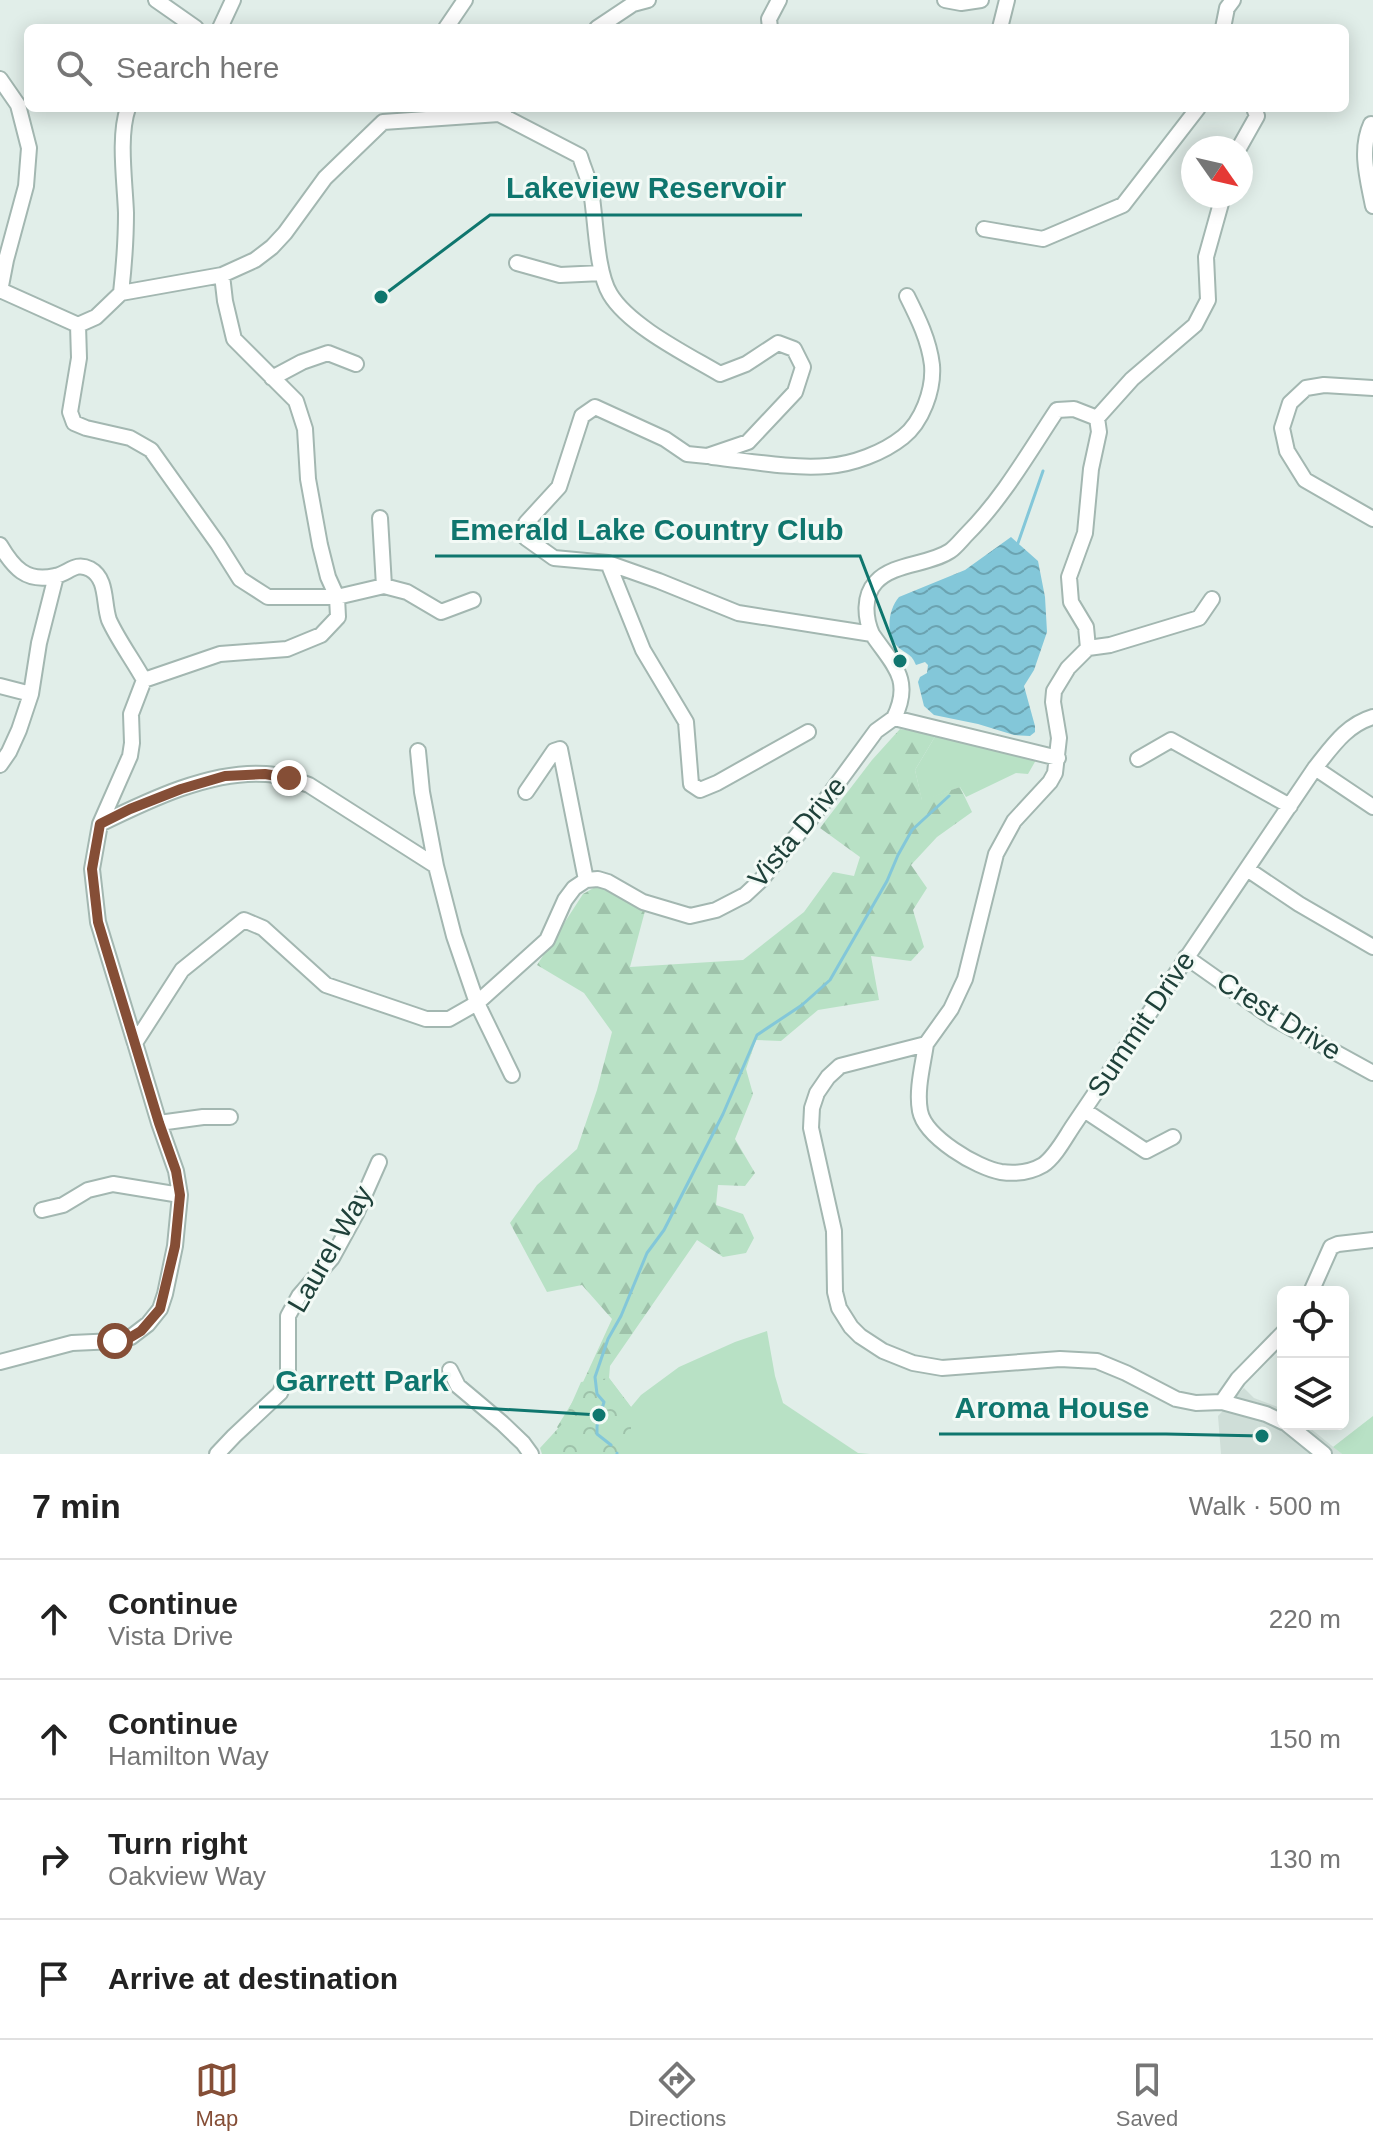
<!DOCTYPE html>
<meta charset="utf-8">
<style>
body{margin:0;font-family:Arial,sans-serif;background:#f6f6f6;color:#222}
.controls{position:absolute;right:24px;bottom:24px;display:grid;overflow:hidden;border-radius:12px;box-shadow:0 4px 20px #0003}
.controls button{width:72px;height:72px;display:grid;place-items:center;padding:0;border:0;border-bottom:2px solid #e0e0e0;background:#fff;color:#222;font:40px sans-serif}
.compass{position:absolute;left:1181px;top:136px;width:72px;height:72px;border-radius:50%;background:#fff;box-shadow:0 4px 20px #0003;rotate:124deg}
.stop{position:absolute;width:24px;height:24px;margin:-18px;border:6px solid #854e36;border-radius:50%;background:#fff}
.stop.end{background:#854e36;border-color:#fff;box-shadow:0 2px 8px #0008}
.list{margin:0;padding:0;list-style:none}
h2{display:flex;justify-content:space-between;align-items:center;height:104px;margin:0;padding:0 32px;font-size:34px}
h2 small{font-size:26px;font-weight:400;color:#767676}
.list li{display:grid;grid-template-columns:52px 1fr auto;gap:24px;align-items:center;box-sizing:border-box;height:120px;padding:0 32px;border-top:2px solid #e0e0e0}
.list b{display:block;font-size:30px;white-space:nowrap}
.list p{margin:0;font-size:26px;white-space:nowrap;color:#767676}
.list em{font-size:26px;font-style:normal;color:#767676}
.icon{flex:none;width:44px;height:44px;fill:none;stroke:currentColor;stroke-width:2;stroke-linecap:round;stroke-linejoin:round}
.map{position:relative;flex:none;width:1373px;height:1454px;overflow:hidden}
.search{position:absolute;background:#fff;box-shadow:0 4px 20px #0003;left:24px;right:24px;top:24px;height:88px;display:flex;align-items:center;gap:20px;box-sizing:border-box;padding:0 28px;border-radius:12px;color:#767676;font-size:30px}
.sheet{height:584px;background:#fff}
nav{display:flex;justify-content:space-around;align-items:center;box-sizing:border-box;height:112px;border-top:2px solid #e0e0e0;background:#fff;font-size:22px;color:#767676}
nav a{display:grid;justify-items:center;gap:4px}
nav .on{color:#854e36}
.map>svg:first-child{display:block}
.built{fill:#cfded8}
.grass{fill:#b8e1c5}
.forest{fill:url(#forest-firs)}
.park{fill:url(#park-crowns)}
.water{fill:url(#water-waves)}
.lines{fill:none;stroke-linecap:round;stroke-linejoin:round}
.stream{stroke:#83c7d9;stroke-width:3}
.minor-casing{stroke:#a3b7b1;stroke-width:18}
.minor{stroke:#fff;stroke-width:14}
.route{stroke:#854e36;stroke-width:10}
.labels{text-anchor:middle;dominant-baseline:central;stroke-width:6;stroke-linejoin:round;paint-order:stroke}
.street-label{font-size:28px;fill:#1f413a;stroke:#f3faf6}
.leader{fill:none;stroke:#0f766e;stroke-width:3}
.callout-dot{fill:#0f766e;stroke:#f3faf6;stroke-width:3}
.callout-label{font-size:30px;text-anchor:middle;font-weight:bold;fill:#0f766e;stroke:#f3faf6;stroke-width:6;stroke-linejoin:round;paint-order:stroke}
</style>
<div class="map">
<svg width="1373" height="1454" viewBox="0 0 1373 1454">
<defs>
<pattern id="forest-firs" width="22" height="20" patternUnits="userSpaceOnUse" patternTransform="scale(2)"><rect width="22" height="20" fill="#b8e1c5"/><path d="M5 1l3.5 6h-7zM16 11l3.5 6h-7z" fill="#9ec2aa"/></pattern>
<pattern id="park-crowns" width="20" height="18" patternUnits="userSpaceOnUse" patternTransform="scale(2)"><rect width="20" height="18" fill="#b8e1c5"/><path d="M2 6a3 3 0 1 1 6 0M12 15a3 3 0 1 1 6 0" fill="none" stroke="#9ec2aa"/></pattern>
<pattern id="water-waves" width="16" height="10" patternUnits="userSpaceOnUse" patternTransform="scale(2)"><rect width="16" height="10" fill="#83c7d9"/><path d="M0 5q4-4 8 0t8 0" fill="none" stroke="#6ba3b1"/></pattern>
</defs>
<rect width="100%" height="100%" fill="#e1eee9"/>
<!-- built -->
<path class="built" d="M1244,1388L1254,1398L1283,1409V1424H1305L1342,1454H1221L1218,1416Z"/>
<!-- grass -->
<path class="grass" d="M936,735L1036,760L1028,774L1016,773L966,797L960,787L922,801L915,770Z
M767,1331L775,1376L783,1403L858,1453L870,1454H631V1407L641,1395L679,1367L735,1342Z
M1373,1416V1454H1342L1333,1447Z"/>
<!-- forest -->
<path class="forest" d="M900,729L936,735L915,770L922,800L960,787L972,812L937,837L911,865L927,888L913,910L924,947L911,961L871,956L879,1000L818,1010L781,1041L756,1040L746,1069L753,1094L735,1139L755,1173L745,1186L718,1185L716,1205L743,1214L754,1238L746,1253L723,1257L697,1240L610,1366L609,1378L631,1407V1454L569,1444L557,1427L578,1393L612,1319L582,1285L547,1292L510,1223L537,1185L577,1149L597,1090L612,1032L584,993L537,965L583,894L597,886L645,911L630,967L743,960L804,912L833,872L854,876L860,857L820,828L872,760Z"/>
<!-- park -->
<path class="park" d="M609,1378L631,1407V1454H542L540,1448L563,1423L581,1382Z"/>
<!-- water -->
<path class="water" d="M1011,537L1038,561L1045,597L1047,632L1034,670L1024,686L1035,726V732L1030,736L1014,735L978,724L934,715L924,706L918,682L920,677L927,673L928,665L925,662L916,665C911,653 907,655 898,647C885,634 888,610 899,597L965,570Z"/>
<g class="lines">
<!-- stream -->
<path class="stream" d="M1018,543L1043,471
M611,1445L597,1434V1426L604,1402L597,1394L595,1377L608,1339L621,1316L647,1253L664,1230L723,1114L757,1035L802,1005L830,980L887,881L898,855L912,830L949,796
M617,1454V1453"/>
<!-- minor casing -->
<g class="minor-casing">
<path id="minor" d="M156,0L196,28
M945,0L961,3L981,0
M220,28L233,0
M446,28L465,0
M597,28L633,4L648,0
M770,28L769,19L779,0
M1000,28L1007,0
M1223,28L1227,8L1233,0
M0,79L18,105L29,148L26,186L6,260L0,291
M499,114L580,156C583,167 589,179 591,191C596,219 596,271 610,294C629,326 688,355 720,374L746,364L778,343L794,349L803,367L795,392L748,442L707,456L687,454L665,439L595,407L582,416L559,487L526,523V538L554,558L608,563L659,581L738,613L872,634C893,665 913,679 894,718L1058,758
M1371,124C1359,150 1368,180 1373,206
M1239,148L1257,116L1254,108
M984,229L1043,239L1123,205L1198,108
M517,263L560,275L602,273
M0,290L78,325L96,317L121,293L222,275L255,260L272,247L285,233L325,178L383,122L499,114L506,108
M121,293C124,266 126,240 126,213C125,183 118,136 128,108
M78,325L79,358L70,412L74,423L86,428L130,438L151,450L218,544L240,579L268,597H337L384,586L407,592L441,612L473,600
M272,378L302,362L328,353L356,364
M1373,388L1324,385L1306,388L1290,403L1282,428L1287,451L1305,480L1373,519
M1097,418L1132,379L1195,325L1208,300L1206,257L1223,196
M712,457C750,461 790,469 828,466C853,464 883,453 903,437C922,422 934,390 932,365C929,340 918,318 907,296
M380,518L384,586
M0,545C13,567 26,583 55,576C68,574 75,561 90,569C108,579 103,603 109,620C118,640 133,660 144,680
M608,563L643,650L686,722L691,784L700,790L717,783L808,732
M872,634C865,618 863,596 876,582C893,563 929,565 950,551C956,547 962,539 967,534C1003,498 1029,452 1057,410L1074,409L1097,418L1099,432L1091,469L1085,533L1069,577L1071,602L1086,627L1088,648L1068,668L1054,691L1053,702L1059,738L1055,773L1050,782L1014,821L996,854L965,979L951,1009L926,1044L840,1066L828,1077L817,1093L812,1108L811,1128L834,1231L835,1292L839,1308L851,1327L860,1336L883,1351L913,1363L942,1368L1060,1359L1097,1361L1126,1373L1176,1399L1196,1403L1222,1402L1266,1414L1283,1422
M1088,648L1110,645L1199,618L1212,599
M0,686L31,694
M418,751L422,792L436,866
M1138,759L1171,740L1290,806
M0,765L9,752L19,730L31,694L39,643L56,576
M1315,768L1373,807
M526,792L554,751L560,749L586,880
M100,824C149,800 211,770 266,774C281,775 295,780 309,785L436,866L454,936L477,1003L512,1075
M1247,869L1299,904L1373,947
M1186,957L1271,1017L1373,1073
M135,1043L98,922L92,869L100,824L130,756L132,743L131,714L144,680L220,654L287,649L321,635L338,617L337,597L328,577L320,545L308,479L305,429L296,401L234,339L225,301L222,275
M926,1044C923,1065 916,1090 920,1111C925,1137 977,1168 1001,1172C1015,1174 1031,1172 1043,1165C1055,1157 1065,1138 1073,1126L1315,768C1332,747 1346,725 1373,717
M1084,1110L1146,1151L1173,1137
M159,1123L203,1117H230
M42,1210L63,1205L88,1190L113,1184L180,1195
M1311,1292L1331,1247L1338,1244L1373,1240
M0,1362L72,1343L115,1341L131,1337L148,1324L160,1309L165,1294L175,1246L180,1195L176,1171L159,1123L135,1043L182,970L244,920L263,928L326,985L426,1019H449L477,1003L547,940L565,900L574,888L586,880L598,879L608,882L643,902L690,916L716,910L745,895L761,880L824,802L876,731L894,718
M450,1370L458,1386L502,1423L523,1443L531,1454
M1222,1402L1238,1379L1283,1333
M1287,1424L1324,1454
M217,1454L234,1436L280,1393L288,1372V1316L299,1296L332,1258L356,1214L379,1162"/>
</g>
<!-- minor -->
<use href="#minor" class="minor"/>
</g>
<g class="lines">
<!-- route -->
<path class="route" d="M115,1341L131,1337L141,1331L160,1309L175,1246L180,1195L176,1171L159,1123L98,922L92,869L100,824L130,809L181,789L225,776L265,774L289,778"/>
</g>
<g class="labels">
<!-- street labels -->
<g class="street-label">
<text transform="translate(797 832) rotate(-50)">Vista Drive</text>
<text transform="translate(1279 1016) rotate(32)">Crest Drive</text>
<text transform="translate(1141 1024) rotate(-56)">Summit Drive</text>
<text transform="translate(330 1249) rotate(-60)">Laurel Way</text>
</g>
</g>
<!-- callouts -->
<path class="leader" d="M381 297L490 215H802M900 661L860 556H435M599 1415L464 1407H259M1262 1436L1166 1434H939"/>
<g class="callout-dot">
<circle cx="381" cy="297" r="8"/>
<circle cx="900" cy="661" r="8"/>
<circle cx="599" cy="1415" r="8"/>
<circle cx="1262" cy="1436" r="8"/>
</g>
<g class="callout-label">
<text x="646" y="198">Lakeview Reservoir</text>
<text x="647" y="540">Emerald Lake Country Club</text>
<text x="362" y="1391">Garrett Park</text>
<text x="1052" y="1418">Aroma House</text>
</g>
</svg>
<div class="controls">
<button><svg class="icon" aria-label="locate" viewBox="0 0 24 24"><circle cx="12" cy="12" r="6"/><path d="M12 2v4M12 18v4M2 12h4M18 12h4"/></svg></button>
<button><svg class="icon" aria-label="layers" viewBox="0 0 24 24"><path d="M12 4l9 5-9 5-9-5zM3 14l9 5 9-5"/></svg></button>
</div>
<svg class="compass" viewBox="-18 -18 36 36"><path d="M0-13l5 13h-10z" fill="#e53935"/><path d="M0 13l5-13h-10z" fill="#767676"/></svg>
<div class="stop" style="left:115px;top:1341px"></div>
<div class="stop end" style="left:289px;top:778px"></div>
<div class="search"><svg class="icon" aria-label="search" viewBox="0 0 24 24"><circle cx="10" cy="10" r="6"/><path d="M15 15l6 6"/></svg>Search here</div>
</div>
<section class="sheet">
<h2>7 min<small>Walk · 500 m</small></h2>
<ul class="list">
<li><svg class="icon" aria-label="ahead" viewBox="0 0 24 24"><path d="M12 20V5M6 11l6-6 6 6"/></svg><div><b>Continue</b><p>Vista Drive</p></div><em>220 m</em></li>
<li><svg class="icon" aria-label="ahead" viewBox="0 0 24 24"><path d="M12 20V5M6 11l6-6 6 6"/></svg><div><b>Continue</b><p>Hamilton Way</p></div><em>150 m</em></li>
<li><svg class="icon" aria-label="right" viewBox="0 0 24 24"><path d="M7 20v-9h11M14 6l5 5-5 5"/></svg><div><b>Turn right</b><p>Oakview Way</p></div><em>130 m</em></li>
<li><svg class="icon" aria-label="arrive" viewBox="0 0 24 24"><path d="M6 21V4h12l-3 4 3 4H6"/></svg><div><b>Arrive at destination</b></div></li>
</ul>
</section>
<nav>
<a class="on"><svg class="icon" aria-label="map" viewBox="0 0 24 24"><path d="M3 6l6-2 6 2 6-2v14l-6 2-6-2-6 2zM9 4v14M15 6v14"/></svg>Map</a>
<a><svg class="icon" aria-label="directions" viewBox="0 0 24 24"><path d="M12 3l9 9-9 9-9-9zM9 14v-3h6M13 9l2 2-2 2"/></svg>Directions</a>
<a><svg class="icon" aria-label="saved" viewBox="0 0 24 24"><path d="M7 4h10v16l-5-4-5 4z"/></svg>Saved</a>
</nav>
